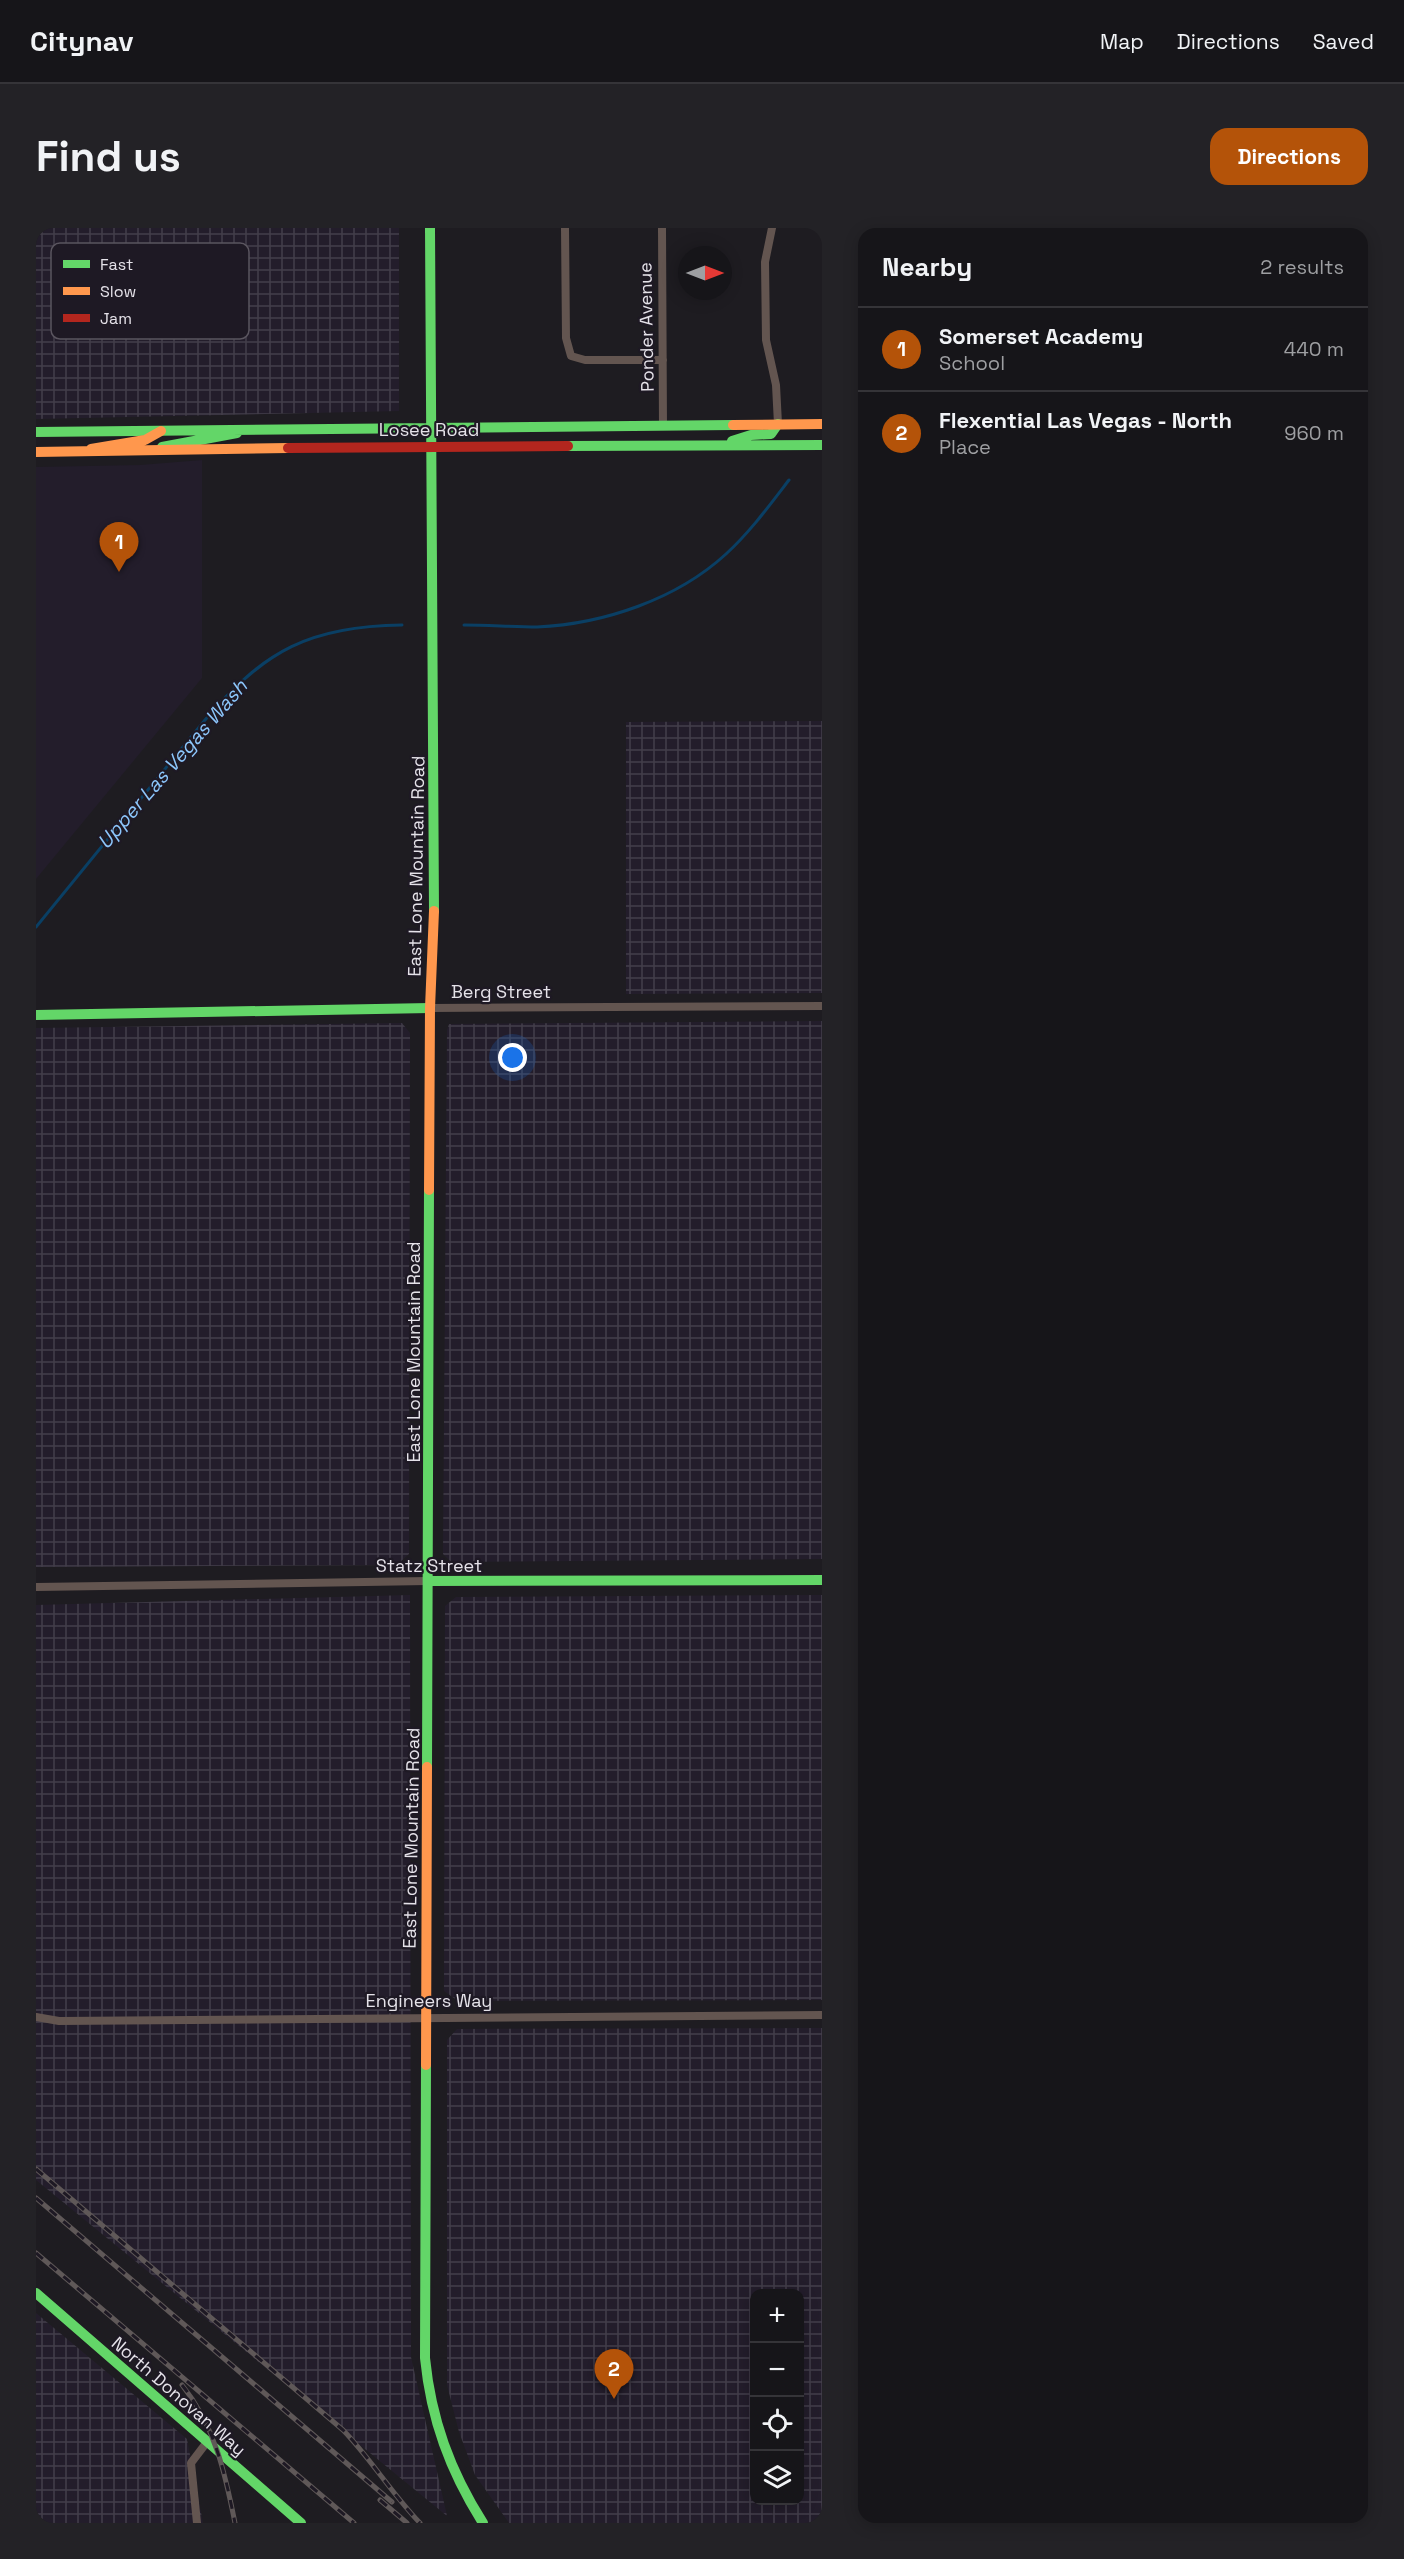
<!DOCTYPE html>
<meta charset="utf-8">
<style>
body{margin:0;font-family:"Space Grotesk",sans-serif;background:#232226;color:#f1f3f6}
.controls{position:absolute;right:18px;bottom:18px;display:grid;overflow:hidden;border-radius:12px;box-shadow:0 3px 15px #0003}
.controls button{width:54px;height:54px;display:grid;place-items:center;padding:0;border:0;border-bottom:2px solid #353438;background:#161519;color:#f1f3f6;font:30px sans-serif}
.compass{position:absolute;left:642px;top:18px;width:54px;height:54px;border-radius:50%;background:#161519;box-shadow:0 3px 15px #0003;rotate:90deg}
.you{position:absolute;left:477px;top:830px;width:21px;height:21px;margin:-15px;border:4px solid #fff;border-radius:50%;background:#1a73e8;box-shadow:0 0 0 9px #1a73e833}
.badge{display:grid;place-items:center;width:39px;height:39px;border-radius:50%;background:#b45309;color:#fff;font-size:20px;font-weight:700}
.pin{position:absolute;translate:-50% -50px;filter:drop-shadow(0 2px 3px #0008)}
.pin::after{content:'';position:absolute;top:32px;width:21px;height:18px;background:inherit;clip-path:polygon(0 0,100% 0,50% 100%)}
.list{margin:0;padding:0;list-style:none}
h2{display:flex;justify-content:space-between;align-items:center;height:78px;margin:0;padding:0 24px;font-size:26px}
h2 small{font-size:20px;font-weight:400;color:#9e9fa2}
.list li{display:grid;grid-template-columns:39px 1fr auto;gap:18px;align-items:center;box-sizing:border-box;height:84px;padding:0 24px;border-top:2px solid #353438}
.list b{display:block;font-size:22px;white-space:nowrap}
.list p{margin:0;font-size:20px;white-space:nowrap;color:#9e9fa2}
.list em{font-size:20px;font-style:normal;color:#9e9fa2}
.icon{flex:none;width:33px;height:33px;fill:none;stroke:currentColor;stroke-width:2;stroke-linecap:round;stroke-linejoin:round}
.map{position:relative;flex:none;width:786px;height:2295px;overflow:hidden;border-radius:18px}
header{display:flex;align-items:center;gap:36px;box-sizing:border-box;height:84px;padding:0 30px;background:#161519;border-bottom:2px solid #353438}
header strong{font-size:28px}
nav{display:flex;gap:33px;margin-inline-start:auto;font-size:21px}
.intro{display:flex;align-items:center;justify-content:space-between;box-sizing:border-box;height:144px;padding:0 36px}
h1{margin:0;font-size:42px}
.button{padding:15px 27px;border-radius:18px;background:#b45309;color:#fff;font-size:21px;font-weight:700}
main{display:flex;gap:36px;padding:0 36px}
aside{flex:1;background:#161519;border-radius:18px;box-shadow:0 3px 15px #0003}
.map>svg:first-child{display:block}
.industrial{fill:url(#industrial-grid);fill-rule:evenodd}
.built{fill:#231d2b}
.lines{fill:none;stroke-linecap:round;stroke-linejoin:round}
.stream{stroke:#0a3f64;stroke-width:3}
.street{stroke:#635550;stroke-width:8}
.fast{stroke:#63d668;stroke-width:10}
.slow{stroke:#ff974d;stroke-width:10}
.jam{stroke:#b3261e;stroke-width:10}
.rail-casing{stroke:#5f5858;stroke-width:5}
.rail{stroke:#1e1924;stroke-width:3;stroke-dasharray:9;stroke-linecap:butt}
.labels{text-anchor:middle;dominant-baseline:central;stroke-width:4.5;stroke-linejoin:round;paint-order:stroke}
.street-label{font-size:18px;fill:#e5e2e9;stroke:#1e1924}
.water-label{font-size:20px;font-style:italic;fill:#8cc6fb;stroke:#1e1924}
.key{fill:#1e1924;stroke:#5a555f;stroke-width:1.5}
.key-label{font-size:16px;fill:#e5e2e9}
</style>
<header>
<strong>Citynav</strong>
<nav><a>Map</a><a>Directions</a><a>Saved</a></nav>
</header>
<div class="intro"><h1>Find us</h1><a class="button">Directions</a></div>
<main>
<div class="map">
<svg width="786" height="2295" viewBox="0 0 786 2295">
<defs>
<pattern id="industrial-grid" width="8" height="8" patternUnits="userSpaceOnUse" patternTransform="scale(1.5)"><rect width="8" height="8" fill="#231d2b"/><path d="M0 4h8M4 0v8" fill="none" stroke="#433e4a"/></pattern>
</defs>
<rect width="100%" height="100%" fill="#1e1c21"/>
<!-- industrial -->
<path class="industrial" d="M0,0H363V183L0,191Z
M786,493V765L590,766V494Z
M786,793V1331L415,1334L407,1326L411,802L413,796Z
M366,795L374,805L373,1326L361,1337L0,1339V800Z
M374,1367L375,2129L411,2288L0,1952V1377Z
M786,1367V1772L422,1773L408,1763L409,1378L420,1369Z
M786,1800V2295H473L439,2247L423,2204L411,2157V1812L421,1801ZM718,2066H764V2272L737,2273V2289L736,2273L718,2272Z
M0,2085L151,2211L167,2295H0Z"/>
<!-- built -->
<path class="built" d="M166,232V450L0,651V239L104,237Z"/>
<g class="lines">
<!-- stream -->
<path class="stream" d="M428,397C452,397 477,399 501,399C568,396 641,371 690,326C714,304 733,278 753,252
M0,699L169,492C228,422 275,398 366,397"/>
<!-- street -->
<path class="street" d="M529,0L530,110L535,128L549,132H627
M626,0L627,198
M736,0L729,34L730,112L740,157L742,196
M394,780L786,778
M0,1359L392,1353
M0,1789L23,1793L786,1787
M161,2295L155,2235L171,2214"/>
<!-- fast -->
<path class="fast" d="M394,0L398,683
M0,204L697,197
M696,213L715,207L735,206L742,196
M532,218L786,217
M126,219L201,205
M0,787L394,780
M392,1353L786,1352
M391,1539L393,962
M390,1837L389,2130C395,2191 414,2243 447,2295
M0,2065L265,2295"/>
<!-- slow -->
<path class="slow" d="M697,197L786,196
M55,221L109,212L125,203
M0,224L252,220
M393,962L394,780L398,683
M390,1837L391,1539"/>
<!-- jam -->
<path class="jam" d="M252,220L532,218"/>
<!-- rail casing -->
<g class="rail-casing">
<path id="rail" d="M0,1941L307,2202C335,2231 356,2266 384,2295
M0,1970L356,2274
M0,2025L318,2295
M146,2157C179,2198 189,2245 199,2295
M344,2272L371,2295"/>
</g>
<!-- rail -->
<use href="#rail" class="rail"/>
</g>
<g class="labels">
<!-- street labels -->
<g class="street-label">
<text transform="translate(610 99) rotate(-91)">Ponder Avenue</text>
<text x="393" y="201">Losee Road</text>
<text transform="translate(380 638) rotate(-89)">East Lone Mountain Road</text>
<text x="465" y="763">Berg Street</text>
<text transform="translate(377 1124) rotate(-90)">East Lone Mountain Road</text>
<text x="393" y="1337">Statz Street</text>
<text transform="translate(375 1610) rotate(-89)">East Lone Mountain Road</text>
<text x="393" y="1772">Engineers Way</text>
<text transform="translate(143 2168) rotate(41)">North Donovan Way</text>
</g>
<!-- water labels -->
<g class="water-label">
<text transform="translate(136 536) rotate(-49)">Upper Las Vegas Wash</text>
</g>
</g>
<!-- legend -->
<rect x="15" y="15" width="198" height="96" rx="9" class="key"/>
<rect x="27" y="32" width="27" height="8" fill="#63d668"/>
<rect x="27" y="59" width="27" height="8" fill="#ff974d"/>
<rect x="27" y="86" width="27" height="8" fill="#b3261e"/>
<g class="key-label">
<text x="64" y="42">Fast</text>
<text x="64" y="69">Slow</text>
<text x="64" y="96">Jam</text>
</g>
</svg>
<div class="controls">
<button>+</button>
<button>−</button>
<button><svg class="icon" aria-label="locate" viewBox="0 0 24 24"><circle cx="12" cy="12" r="6"/><path d="M12 2v4M12 18v4M2 12h4M18 12h4"/></svg></button>
<button><svg class="icon" aria-label="layers" viewBox="0 0 24 24"><path d="M12 4l9 5-9 5-9-5zM3 14l9 5 9-5"/></svg></button>
</div>
<svg class="compass" viewBox="-18 -18 36 36"><path d="M0-13l5 13h-10z" fill="#e53935"/><path d="M0 13l5-13h-10z" fill="#9e9fa2"/></svg>
<div class="you"></div>
<div class="pin badge" style="left:83px;top:344px">1</div>
<div class="pin badge" style="left:578px;top:2171px">2</div>
</div>
<aside>
<h2>Nearby<small>2 results</small></h2>
<ul class="list">
<li><span class="badge">1</span><div><b>Somerset Academy</b><p>School</p></div><em>440 m</em></li>
<li><span class="badge">2</span><div><b>Flexential Las Vegas - North</b><p>Place</p></div><em>960 m</em></li>
</ul>
</aside>
</main>
